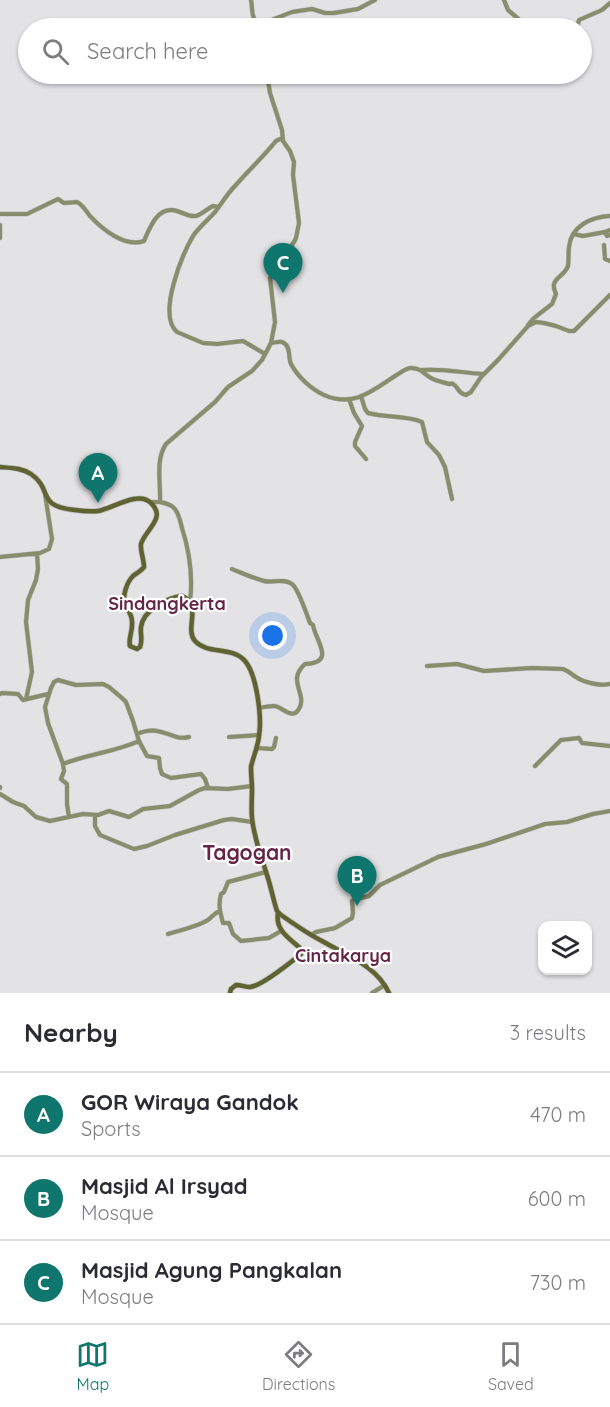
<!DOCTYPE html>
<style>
body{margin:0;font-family:Quicksand,sans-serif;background:#f7f7f7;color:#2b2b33}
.controls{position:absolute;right:18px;bottom:18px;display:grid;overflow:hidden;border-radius:12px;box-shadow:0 2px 4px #0004}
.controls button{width:54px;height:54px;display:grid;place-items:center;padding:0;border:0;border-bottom:2px solid #e1e1e2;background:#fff;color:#2b2b33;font:30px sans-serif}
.you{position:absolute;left:273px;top:636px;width:21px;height:21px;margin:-15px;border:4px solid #fff;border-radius:50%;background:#1a73e8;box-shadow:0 0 0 9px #1a73e833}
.badge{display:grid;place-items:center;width:39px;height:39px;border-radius:50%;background:#0f766e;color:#fff;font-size:20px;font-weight:700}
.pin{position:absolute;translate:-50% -50px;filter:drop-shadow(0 2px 3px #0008)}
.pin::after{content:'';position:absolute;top:32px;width:21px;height:18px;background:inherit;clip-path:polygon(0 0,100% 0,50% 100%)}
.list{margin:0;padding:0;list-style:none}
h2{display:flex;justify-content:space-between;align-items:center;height:78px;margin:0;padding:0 24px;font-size:26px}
h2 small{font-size:20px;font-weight:400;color:#7c7c81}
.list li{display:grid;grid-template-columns:39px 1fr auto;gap:18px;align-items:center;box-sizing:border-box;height:84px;padding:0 24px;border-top:2px solid #e1e1e2}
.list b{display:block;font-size:22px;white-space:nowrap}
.list p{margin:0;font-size:20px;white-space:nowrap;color:#7c7c81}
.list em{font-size:20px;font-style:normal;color:#7c7c81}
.icon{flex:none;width:33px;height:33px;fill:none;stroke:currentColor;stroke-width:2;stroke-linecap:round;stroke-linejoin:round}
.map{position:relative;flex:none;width:610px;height:993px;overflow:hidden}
.search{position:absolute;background:#fff;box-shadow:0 2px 4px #0004;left:18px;right:18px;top:18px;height:66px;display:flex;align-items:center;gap:15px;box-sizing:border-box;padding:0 21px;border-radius:33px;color:#7c7c81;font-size:22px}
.sheet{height:330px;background:#fff}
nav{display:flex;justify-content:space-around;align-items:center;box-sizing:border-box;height:84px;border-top:2px solid #e1e1e2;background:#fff;font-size:16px;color:#7c7c81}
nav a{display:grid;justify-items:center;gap:3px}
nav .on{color:#0f766e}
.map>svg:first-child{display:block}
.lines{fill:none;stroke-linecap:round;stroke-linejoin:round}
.street-casing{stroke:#bebec1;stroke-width:5}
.secondary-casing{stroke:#bebec1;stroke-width:6}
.street{stroke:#888d6b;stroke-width:4}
.secondary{stroke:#5e6330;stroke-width:4.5}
.labels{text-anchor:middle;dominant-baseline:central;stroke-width:4.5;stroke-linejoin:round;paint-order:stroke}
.quarter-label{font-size:18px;font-weight:bold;fill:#642548;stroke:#fff}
.district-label{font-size:21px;font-weight:bold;fill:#642548;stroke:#fff}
</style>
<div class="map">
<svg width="610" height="993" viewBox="0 0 610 993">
<rect width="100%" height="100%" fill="#e3e3e6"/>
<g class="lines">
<!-- street casing -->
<g class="street-casing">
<path id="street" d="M251,0C253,9 250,20 261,24L292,12L312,9L325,13H334L358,9L375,0
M504,0L508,10L529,28
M253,22L260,28
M577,28L579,20L602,10L610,3
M0,214H27L58,199L64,203L77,202C83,205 86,211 90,216C102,229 125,248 144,241C150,227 158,205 177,211C184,213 189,217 196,216C202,214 207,209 213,206L218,207
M0,225V238
M610,230L605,232L607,236L610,235
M573,234L583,236L605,232
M604,245L605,259L610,261
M528,325L534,318L552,304L556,294C548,278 564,278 568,266C569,260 568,254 569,247C571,226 591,217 610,216
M271,343C275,343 281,340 284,343C291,347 288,358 291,364C298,377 311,389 324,395C353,408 372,391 395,376C400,373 406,368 411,368C421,368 424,374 431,378C436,381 443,382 449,384C450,384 452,383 453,384C459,387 457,393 466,395L471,392L481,377L498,360L528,326L536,322L544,323L556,326L569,331H574L610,295
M265,354L243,341L217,344L203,343L177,332C157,315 182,255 193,236C199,227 208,220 215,212C222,203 227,194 235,186C248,171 263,157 276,141L282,138
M422,370C442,368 463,373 483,374
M361,396L365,409L368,413C386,418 406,415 422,422L427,442L439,455L445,467L452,499
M349,399L354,413L362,426L355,442V446L366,459
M151,502H160C161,484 155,460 166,444L215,402L228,387L252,371L262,360L271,343L275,322L270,278L275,267L294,242L296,238L299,223L293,175L294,162L290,151L283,141L282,130L270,93L267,74
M160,502C164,503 169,504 173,507C179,512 180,521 182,528C190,553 193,577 190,602
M0,557L40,553L49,549L52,539L45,494
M232,569C242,573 253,578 264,581C272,583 284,578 292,584C298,588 307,615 310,623L313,625C315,640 337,663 305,664C286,681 308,694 299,709C292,721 282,706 274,706C269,706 264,707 259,708
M427,666L457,664L484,671L532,668L563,669C569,671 571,674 576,677C585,683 600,686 610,684
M0,694L2,693L18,694L23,700L48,694
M26,699L32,672L26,622L28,600L36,580L38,569L37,554
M137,734C163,723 171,742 189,737
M229,737L259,735
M257,748L272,749L274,747L276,738
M63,764C88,754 115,752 139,741
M535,766L561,740L579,738L582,743L610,746
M0,787V788
M0,794L13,802L24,806L36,817L50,821L83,814L98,815L109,811L129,817L143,809L170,806L199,790L205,788L228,789L252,786
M95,815V826L100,835L134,849L147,846L175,835L224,820L232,819L252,822
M69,817L67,804V784L61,779L64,771L63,764L48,723L45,707L51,688L54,682L58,680L76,685L103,684L109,687L122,698L126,702L133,721L139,741L147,756L159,758L160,768L162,774L171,778L201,774L205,779L208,788
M266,872L228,882L224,892L221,894C218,906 220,911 223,923H229L233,934L241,941L269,938L281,931
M168,934C180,930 197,927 208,920C213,916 214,913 220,911
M311,935L316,932L335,928L352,918L353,913L352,901L356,898H361L369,896L380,885L438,857L486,844L545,824L567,822L593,814L610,811
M372,993L385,985"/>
</g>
<!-- secondary casing -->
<g class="secondary-casing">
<path id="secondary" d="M0,467C11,468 22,468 31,474C54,490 35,506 75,510C82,511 90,512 98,511C112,509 138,490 151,503C167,518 145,530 141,544C140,551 144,559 144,567C141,571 137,573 133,576C127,582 122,596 125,604C128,611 132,614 132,622C133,631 128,638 130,646L137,649L140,647C143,640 140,634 141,627C143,610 167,598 182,596C203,604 184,629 195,641C208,655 232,646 245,661C257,675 262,718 259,736C258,747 253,757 251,767C251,775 252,783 252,790C252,799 251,809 252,818C254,838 261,856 267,875C271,887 273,899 277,911L281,915C294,924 308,934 322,941C346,955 377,966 389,993
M230,993L231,989L236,985C241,985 246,987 250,987C262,986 291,962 301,954L300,948C289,938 275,930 278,913"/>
</g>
<!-- street -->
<use href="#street" class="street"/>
<!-- secondary -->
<use href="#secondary" class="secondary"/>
</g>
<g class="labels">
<!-- quarter labels -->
<g class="quarter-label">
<text x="167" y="603">Sindangkerta</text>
<text x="343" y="955">Cintakarya</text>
</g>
<!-- district labels -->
<g class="district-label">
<text x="247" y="852">Tagogan</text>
</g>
</g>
</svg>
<div class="controls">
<button><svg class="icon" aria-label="layers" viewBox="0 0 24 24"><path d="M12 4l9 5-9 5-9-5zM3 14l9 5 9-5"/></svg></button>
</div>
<div class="you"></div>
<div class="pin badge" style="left:98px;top:503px">A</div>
<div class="pin badge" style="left:357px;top:906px">B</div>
<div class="pin badge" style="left:283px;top:293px">C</div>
<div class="search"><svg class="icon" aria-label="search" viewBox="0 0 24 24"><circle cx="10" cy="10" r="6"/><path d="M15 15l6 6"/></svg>Search here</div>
</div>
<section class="sheet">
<h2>Nearby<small>3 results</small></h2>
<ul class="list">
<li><span class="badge">A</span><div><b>GOR Wiraya Gandok</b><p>Sports</p></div><em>470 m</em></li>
<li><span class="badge">B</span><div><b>Masjid Al Irsyad</b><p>Mosque</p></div><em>600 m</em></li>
<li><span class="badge">C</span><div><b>Masjid Agung Pangkalan</b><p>Mosque</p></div><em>730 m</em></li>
</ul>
</section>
<nav>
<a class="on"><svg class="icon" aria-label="map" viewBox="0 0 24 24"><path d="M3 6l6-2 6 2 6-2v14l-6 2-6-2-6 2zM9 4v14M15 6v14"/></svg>Map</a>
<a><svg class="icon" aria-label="directions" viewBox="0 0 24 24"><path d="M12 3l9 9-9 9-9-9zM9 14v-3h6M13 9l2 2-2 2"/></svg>Directions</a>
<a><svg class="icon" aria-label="saved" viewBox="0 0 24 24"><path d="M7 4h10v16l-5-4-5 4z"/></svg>Saved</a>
</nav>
